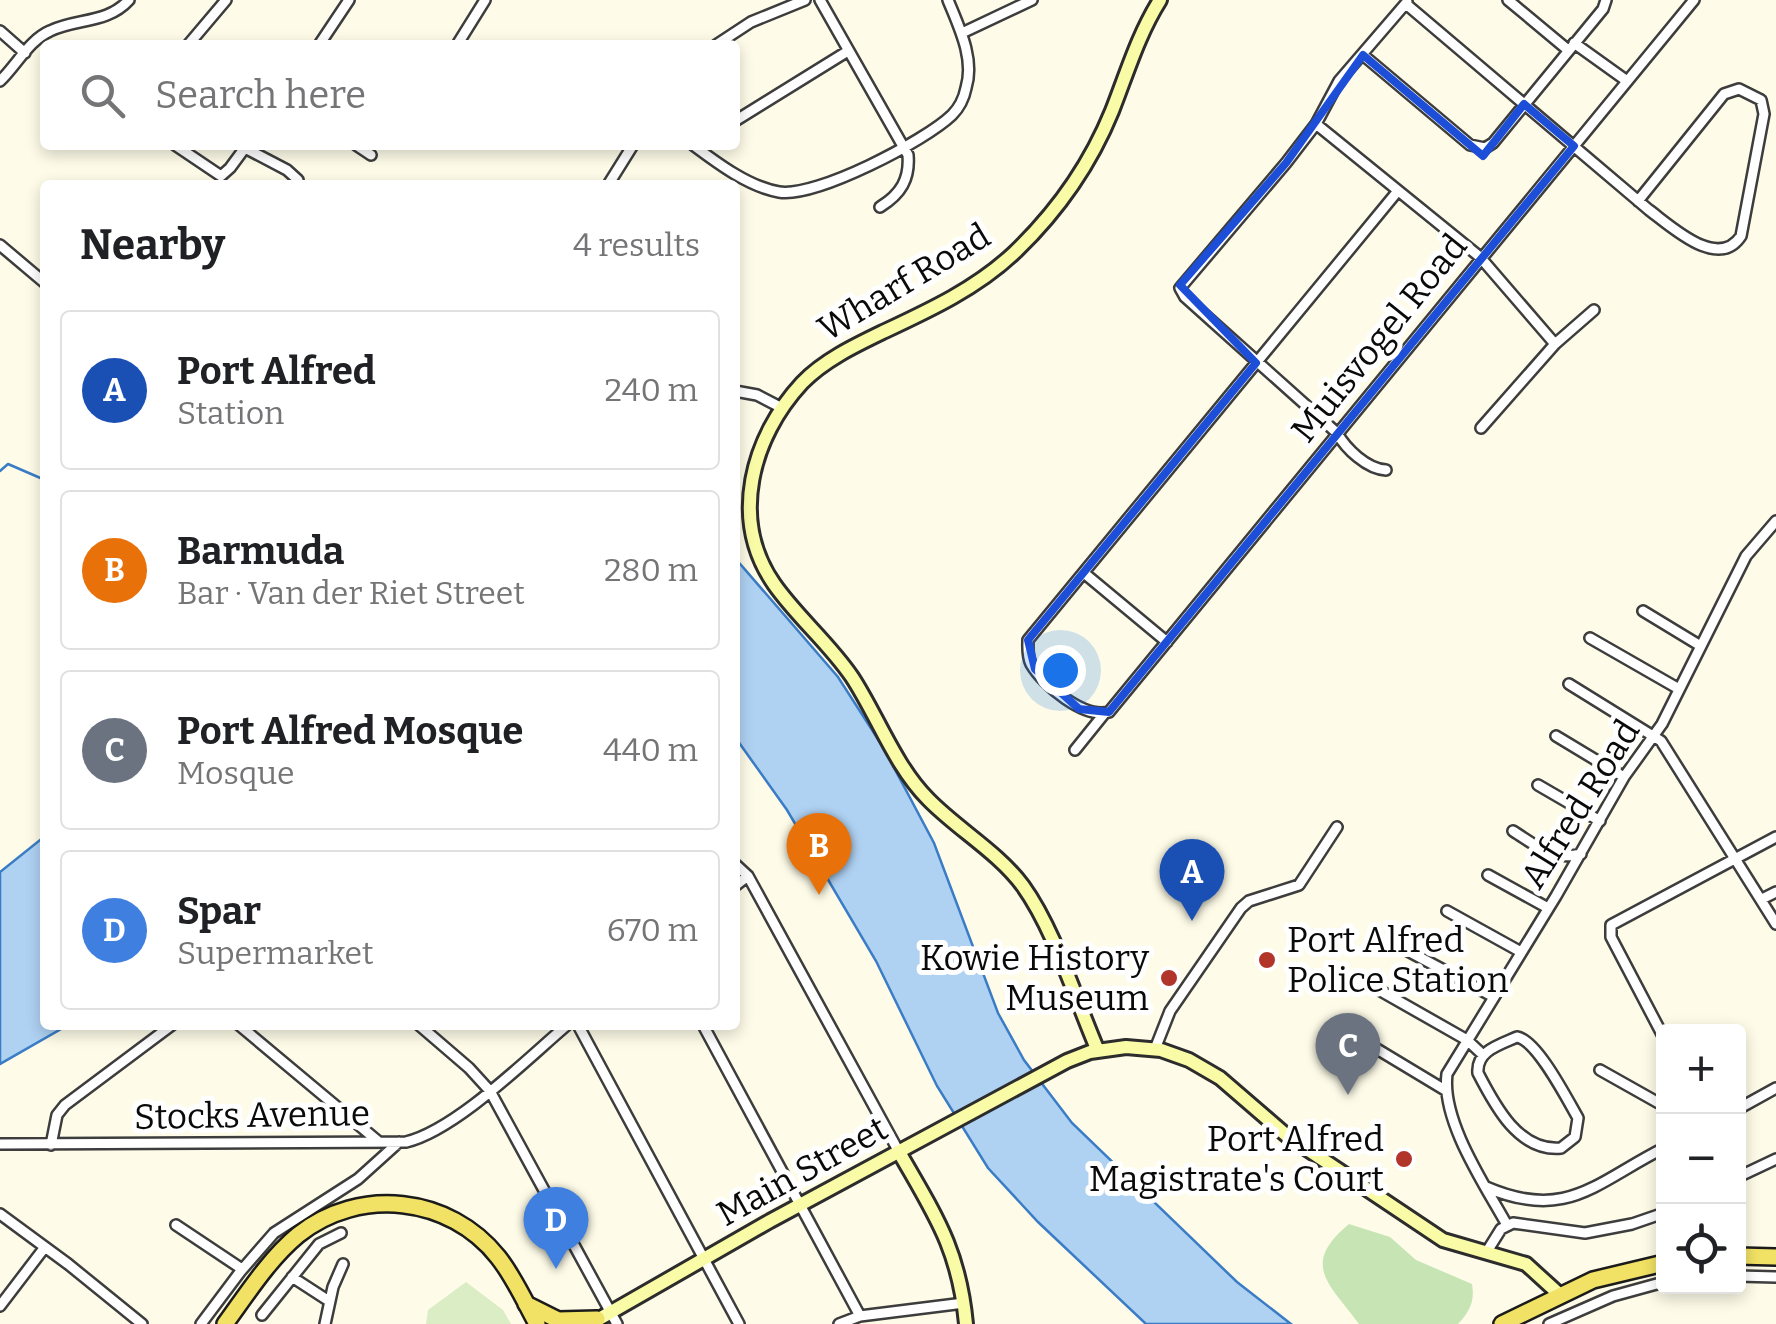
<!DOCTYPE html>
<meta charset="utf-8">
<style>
body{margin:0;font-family:Bitter,serif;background:#f6f6f6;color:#202124}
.controls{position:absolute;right:30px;bottom:30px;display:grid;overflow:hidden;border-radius:10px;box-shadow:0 5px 15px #0003}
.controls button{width:90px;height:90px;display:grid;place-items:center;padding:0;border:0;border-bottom:2px solid #e0e0e0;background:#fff;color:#202124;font:50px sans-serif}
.you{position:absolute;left:1060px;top:670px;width:35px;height:35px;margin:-25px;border:8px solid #fff;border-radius:50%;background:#1a73e8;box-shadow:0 0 0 15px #1a73e833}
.badge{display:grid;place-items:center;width:65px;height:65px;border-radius:50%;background:#0f766e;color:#fff;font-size:32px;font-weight:700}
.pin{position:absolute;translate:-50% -82px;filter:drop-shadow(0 2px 5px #0008)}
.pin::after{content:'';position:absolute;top:52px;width:35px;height:30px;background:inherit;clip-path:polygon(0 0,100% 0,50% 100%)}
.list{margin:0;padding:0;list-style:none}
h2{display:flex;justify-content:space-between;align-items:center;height:130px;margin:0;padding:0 40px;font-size:42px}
h2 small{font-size:32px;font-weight:400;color:#757577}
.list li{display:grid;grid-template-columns:65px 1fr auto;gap:30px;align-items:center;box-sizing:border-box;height:160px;margin:0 20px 20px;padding:0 20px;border:2px solid #e0e0e0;border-radius:10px}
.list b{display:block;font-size:38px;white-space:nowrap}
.list p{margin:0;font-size:32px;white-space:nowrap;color:#757577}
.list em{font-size:32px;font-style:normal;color:#757577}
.icon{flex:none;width:55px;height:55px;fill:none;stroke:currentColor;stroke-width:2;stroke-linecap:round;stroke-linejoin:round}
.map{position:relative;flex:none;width:1776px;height:1324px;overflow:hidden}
.search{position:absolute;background:#fff;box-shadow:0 5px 15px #0003;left:40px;top:40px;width:700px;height:110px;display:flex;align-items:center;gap:25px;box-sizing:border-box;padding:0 35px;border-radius:10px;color:#757577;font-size:38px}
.panel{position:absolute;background:#fff;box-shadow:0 5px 15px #0003;left:40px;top:180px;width:700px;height:850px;border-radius:10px}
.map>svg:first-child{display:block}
.green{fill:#c7e5b4}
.pitch{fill:#daedc5}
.water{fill:#afd1f2;stroke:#3a7cc5;stroke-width:2.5}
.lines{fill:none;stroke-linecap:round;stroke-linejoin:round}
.stream{stroke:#3a7cc5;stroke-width:2.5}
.street-casing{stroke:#3d3d3d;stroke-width:14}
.secondary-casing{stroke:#2c2c2c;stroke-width:18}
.primary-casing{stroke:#1b1b1b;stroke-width:20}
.street{stroke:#fff;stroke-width:9}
.secondary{stroke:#fafba6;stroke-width:12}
.primary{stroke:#f1e164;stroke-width:15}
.marked{fill:none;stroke:#1d4ed8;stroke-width:8;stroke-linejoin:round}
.poi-dot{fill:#b1352a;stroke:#fff;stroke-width:4}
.labels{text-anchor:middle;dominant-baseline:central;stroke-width:10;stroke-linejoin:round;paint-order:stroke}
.street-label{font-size:35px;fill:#0a0a0a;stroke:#fff}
.poi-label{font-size:35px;fill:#0a0a0a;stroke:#fff;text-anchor:end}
</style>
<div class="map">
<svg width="1776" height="1324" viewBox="0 0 1776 1324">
<rect width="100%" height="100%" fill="#fefce8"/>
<!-- green -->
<path class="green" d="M1349,1224L1390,1237L1416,1260L1472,1284C1475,1301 1470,1311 1458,1324H1359C1329,1283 1300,1265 1349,1224Z"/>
<!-- pitch -->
<path class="pitch" d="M466,1282L503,1310L511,1324H426L428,1310Z"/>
<!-- water -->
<path class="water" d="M735,558L838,677L883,747L934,843L998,1013L1024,1060L1072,1123L1237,1282L1291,1324H1146L1038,1222L988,1168L937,1086L876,961L787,810L735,737Z
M45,836V1025H68L0,1064V872Z"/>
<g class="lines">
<!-- stream -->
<path class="stream" d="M0,471L8,464L45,480"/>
<!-- street casing -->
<g class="street-casing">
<path id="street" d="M820,0L908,155C910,179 901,194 880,207
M1508,0L1568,50
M1406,4L1649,210C1671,226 1718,271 1741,236L1764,114L1761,100L1739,89L1724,94L1638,201
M0,31L25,53
M962,33L1032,0
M1574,43L1627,81
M188,45L226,0
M319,45L349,0
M457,45L485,0
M716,45L751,22L805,0
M1363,55L1470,145L1485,148L1493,143L1603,9L1606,0
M0,81C16,66 29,40 50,31C77,18 107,24 129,0
M735,121L848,51
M1316,124L1480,257L1555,344
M175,145L221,176L230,168L247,145
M356,145L371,155
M693,145C717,163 749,187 779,192C816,198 925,141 952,115C959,108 964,98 966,88C975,59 959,27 948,0
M245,148L287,170L298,180
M608,185L633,145
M1397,192L1028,640C1028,648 1027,656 1031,664C1043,685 1084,719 1109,712L1694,0
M0,245L45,283
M735,391L757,395L782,408
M1481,428L1555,344L1594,310
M1386,470C1367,469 1346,449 1337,433L1185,297L1180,288L1286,163L1316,124L1339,81L1407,2
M1084,573L1167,642
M1643,611L1699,645
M1590,638L1679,689
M1569,684L1661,741L1776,924
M1556,736L1624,777
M1075,750L1104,714
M1538,785L1600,821
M1513,831C1537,846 1551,861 1581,854
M735,864L748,876L899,1152
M1488,875L1548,908
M735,886L748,876
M1762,899L1776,892
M1447,911L1521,952
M1393,943L1494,997
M1372,986L1467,1040L1482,1054
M239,1025L379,1142
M419,1025L469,1068L490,1091L617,1324
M578,1025L739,1324
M703,1025L860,1316
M1357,1037L1445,1090
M1517,1037C1537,1040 1567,1099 1578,1118L1575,1137L1561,1148C1519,1152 1495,1106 1478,1073C1476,1051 1499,1045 1517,1037Z
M1664,1038L1611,937V925L1776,837
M1155,1049L1170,1011L1241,908L1249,901L1299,885L1337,827
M1600,1070L1664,1106
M1738,1109L1776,1088
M0,1144L406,1142C456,1130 527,1059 567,1025
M51,1145L57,1115L65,1105L172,1025
M1738,1177L1776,1159
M1486,1187C1567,1222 1596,1182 1664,1148
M0,1214L68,1264L142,1324
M176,1225L242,1269
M1507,1225C1485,1185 1441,1121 1447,1074L1556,896L1624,777L1662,724L1746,556L1776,521
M1486,1253L1501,1229L1513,1223L1585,1233L1632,1224L1664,1213
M1738,1276L1776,1277
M292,1277L329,1301
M0,1306L45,1247
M262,1315L319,1244L341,1233
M201,1324L240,1272L274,1233L358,1179L399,1142
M325,1324L333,1287L343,1264
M839,1324L860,1316L964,1303
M1549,1324L1613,1296L1664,1282"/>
</g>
<!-- secondary casing -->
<g class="secondary-casing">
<path id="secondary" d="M1098,1051C1076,1000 1054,929 1023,886C998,852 957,829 928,799C895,766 877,715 852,677C829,643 797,617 774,584C729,519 752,437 802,383C824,360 856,345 885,331C930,310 977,288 1014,253C1056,213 1090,165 1112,111C1127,73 1138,35 1160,0
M899,1152C935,1215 959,1249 966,1324
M592,1323L770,1221L1067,1061L1090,1052L1126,1047L1161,1050L1189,1060L1220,1078L1286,1135L1443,1240L1526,1264L1559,1294"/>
</g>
<!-- primary casing -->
<g class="primary-casing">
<path id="primary" d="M1738,1256L1776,1257
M526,1304L558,1320L597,1319
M225,1324C247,1294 269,1259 298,1235C359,1186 450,1196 498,1257C514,1277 525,1302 537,1324
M1502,1324L1593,1280L1664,1263"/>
</g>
<!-- street -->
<use href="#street" class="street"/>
<!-- secondary -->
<use href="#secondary" class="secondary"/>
<!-- primary -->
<use href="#primary" class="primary"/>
</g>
<!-- marked area -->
<path class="marked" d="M1363,55L1483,156L1524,104L1574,146L1109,712L1079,709L1035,669L1028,640L1256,363L1180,285L1286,163Z"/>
<!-- markers -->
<g class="poi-dot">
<circle cx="1267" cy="960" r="10"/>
<circle cx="1169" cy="978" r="10"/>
<circle cx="1404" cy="1159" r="10"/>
</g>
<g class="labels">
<!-- street labels -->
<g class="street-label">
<text transform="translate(904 282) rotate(-31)">Wharf Road</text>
<text transform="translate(1379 338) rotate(-51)">Muisvogel Road</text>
<text transform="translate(1580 804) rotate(-58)">Alfred Road</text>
<text transform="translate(252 1115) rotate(-1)">Stocks Avenue</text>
<text transform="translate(802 1171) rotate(-29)">Main Street</text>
</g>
<!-- poi labels -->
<g class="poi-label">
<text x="1287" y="940" text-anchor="start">Port Alfred<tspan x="1287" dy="40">Police Station</tspan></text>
<text x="1149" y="958">Kowie History<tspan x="1149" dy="40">Museum</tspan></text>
<text x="1384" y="1139">Port Alfred<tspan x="1384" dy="40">Magistrate's Court</tspan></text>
</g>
</g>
</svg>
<div class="controls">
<button>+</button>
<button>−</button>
<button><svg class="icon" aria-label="locate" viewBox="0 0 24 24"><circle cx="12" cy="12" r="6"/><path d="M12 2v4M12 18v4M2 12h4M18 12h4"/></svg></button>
</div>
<div class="you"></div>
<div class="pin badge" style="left:1192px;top:921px;background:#1a4fb4">A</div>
<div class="pin badge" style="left:819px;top:895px;background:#e8710a">B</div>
<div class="pin badge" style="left:1348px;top:1095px;background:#6b7280">C</div>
<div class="pin badge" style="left:556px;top:1269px;background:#3f7fe0">D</div>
<div class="search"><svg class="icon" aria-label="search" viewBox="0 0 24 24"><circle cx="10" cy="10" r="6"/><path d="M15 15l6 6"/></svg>Search here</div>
<section class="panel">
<h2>Nearby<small>4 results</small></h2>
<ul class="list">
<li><span class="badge" style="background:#1a4fb4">A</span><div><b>Port Alfred</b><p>Station</p></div><em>240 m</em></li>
<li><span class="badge" style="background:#e8710a">B</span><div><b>Barmuda</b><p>Bar · Van der Riet Street</p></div><em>280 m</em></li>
<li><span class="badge" style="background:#6b7280">C</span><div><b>Port Alfred Mosque</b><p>Mosque</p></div><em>440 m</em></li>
<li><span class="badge" style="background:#3f7fe0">D</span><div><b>Spar</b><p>Supermarket</p></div><em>670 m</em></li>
</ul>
</section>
</div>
